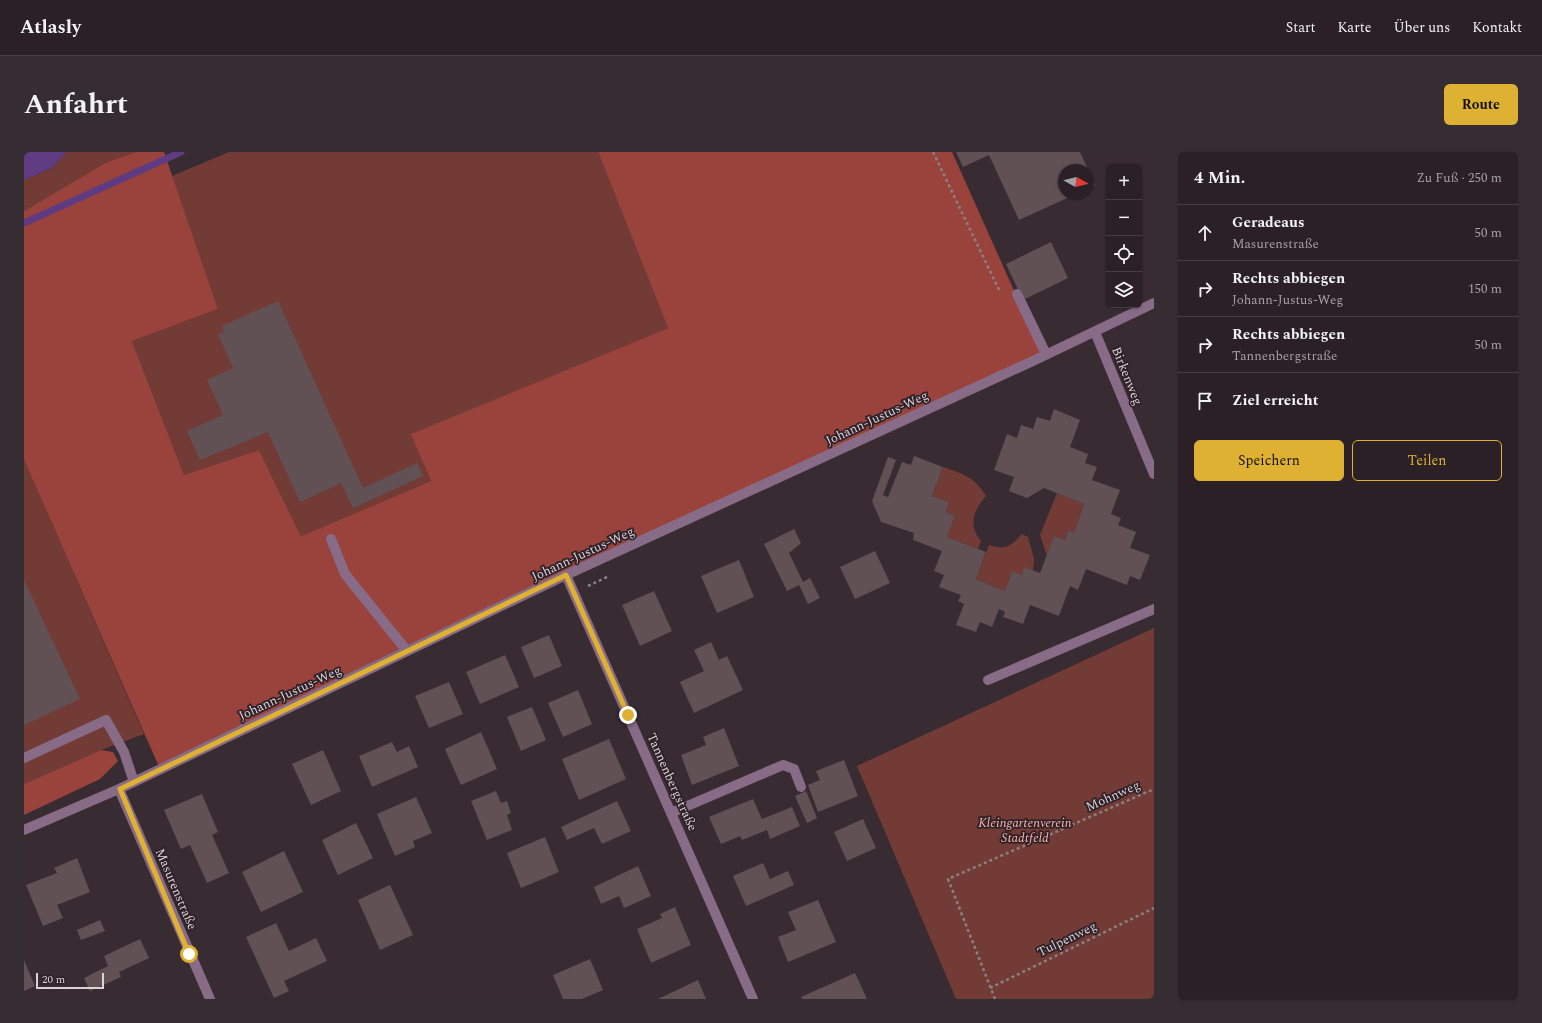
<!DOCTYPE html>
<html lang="de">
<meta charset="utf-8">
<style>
body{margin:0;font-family:Spectral,serif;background:#362d32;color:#f1f3f6}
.controls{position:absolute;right:12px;top:12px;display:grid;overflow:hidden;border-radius:6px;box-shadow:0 1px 3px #0004}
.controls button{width:36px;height:36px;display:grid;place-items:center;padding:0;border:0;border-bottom:1px solid #463e43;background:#2a2026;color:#f1f3f6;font:20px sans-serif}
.compass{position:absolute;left:1034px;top:12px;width:36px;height:36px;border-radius:50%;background:#2a2026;box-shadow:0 1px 3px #0004;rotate:98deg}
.scale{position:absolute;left:12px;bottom:10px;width:68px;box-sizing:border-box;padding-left:4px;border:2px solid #dbd2d6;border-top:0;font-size:11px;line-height:14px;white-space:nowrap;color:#dbd2d6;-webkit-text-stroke:3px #2e2128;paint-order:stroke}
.stop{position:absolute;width:12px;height:12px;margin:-9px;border:3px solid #deb133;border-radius:50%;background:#fff}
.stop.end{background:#deb133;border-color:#fff;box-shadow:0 1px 4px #0008}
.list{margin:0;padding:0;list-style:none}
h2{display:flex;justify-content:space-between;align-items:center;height:52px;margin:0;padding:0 16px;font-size:17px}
h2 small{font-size:13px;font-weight:400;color:#a5a3a7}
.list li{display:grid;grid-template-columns:26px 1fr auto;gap:12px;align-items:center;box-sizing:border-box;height:56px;padding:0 16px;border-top:1px solid #463e43}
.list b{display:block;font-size:15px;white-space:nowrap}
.list p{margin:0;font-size:13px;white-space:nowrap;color:#a5a3a7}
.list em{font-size:13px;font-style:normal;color:#a5a3a7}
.actions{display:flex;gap:8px;padding:12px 16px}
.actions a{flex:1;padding:9px 0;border:1px solid #deb133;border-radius:6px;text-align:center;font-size:14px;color:#deb133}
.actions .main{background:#deb133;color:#111}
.icon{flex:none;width:22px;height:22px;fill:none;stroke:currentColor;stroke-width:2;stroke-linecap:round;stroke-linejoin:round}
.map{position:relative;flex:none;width:1130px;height:847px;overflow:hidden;border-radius:6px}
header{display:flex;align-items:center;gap:24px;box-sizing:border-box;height:56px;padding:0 20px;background:#2a2026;border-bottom:1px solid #463e43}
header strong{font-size:19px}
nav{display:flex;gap:22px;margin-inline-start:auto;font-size:14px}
.intro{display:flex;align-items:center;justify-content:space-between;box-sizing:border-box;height:96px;padding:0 24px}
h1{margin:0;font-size:28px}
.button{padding:10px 18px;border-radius:6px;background:#deb133;color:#111;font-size:14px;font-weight:700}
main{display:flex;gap:24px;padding:0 24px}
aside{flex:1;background:#2a2026;border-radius:6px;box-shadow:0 1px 3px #0004}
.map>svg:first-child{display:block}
.green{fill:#733b35}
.forest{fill:#9a433c}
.water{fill:#5f3b81}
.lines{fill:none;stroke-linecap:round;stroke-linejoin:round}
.stream{stroke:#5f3b81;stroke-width:7}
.building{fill:#615154}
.path{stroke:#8a8085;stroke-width:2.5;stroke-dasharray:3 3;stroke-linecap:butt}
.minor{stroke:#876b87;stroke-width:10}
.route{stroke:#deb133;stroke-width:5}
.labels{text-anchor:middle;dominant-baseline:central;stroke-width:3.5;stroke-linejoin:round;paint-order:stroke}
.street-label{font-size:13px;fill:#dbd2d6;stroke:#2e2128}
.park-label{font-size:13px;font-style:italic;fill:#ffb4ab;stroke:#2e2128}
</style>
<header>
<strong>Atlasly</strong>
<nav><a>Start</a><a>Karte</a><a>Über uns</a><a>Kontakt</a></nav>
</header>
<div class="intro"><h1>Anfahrt</h1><a class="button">Route</a></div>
<main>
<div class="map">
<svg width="1130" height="847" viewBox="0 0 1130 847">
<rect width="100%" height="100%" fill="#382b32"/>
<!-- green -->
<path class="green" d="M43,0H112L81,11L0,59V28L28,16Z
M205,0H574L644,176L388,282L407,329L277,384L235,298L160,323L108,189L194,157L148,24Z
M0,308L120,582L77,598L0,632Z
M919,315C939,322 950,324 962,344C949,359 944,373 957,389L954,397L923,385L931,364L922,360L925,350L908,344Z
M1033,341L1060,352L1050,381L1044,378L1041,388L1030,384L1023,404L1016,383Z
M998,382L1004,385L1010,407L1009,419L1000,416L998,423L988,419L981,439L952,427L965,393C982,398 986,395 998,382Z
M1130,476V847H932L833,614Z"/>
<!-- forest -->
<path class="forest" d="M112,0H140L194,157L108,189L160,323L235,298L277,384L407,329L387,282L644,176L574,0H928L1018,201L136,617L0,308V59L81,11Z
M77,598L89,600L94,609L76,627L0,663V632Z"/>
<!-- water -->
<path class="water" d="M0,0H43L28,16L0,28Z"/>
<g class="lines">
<!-- stream -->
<path class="stream" d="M0,71L157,0"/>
</g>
<!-- building -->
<path class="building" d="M932,0H1056L1071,33L1064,36V18H1040V42H1052L995,68L965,3L939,15Z
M1027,90L1044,126L999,148L982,112Z
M254,149L339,336L393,311L399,324L329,356L317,331L276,350L244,280L176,308L163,279L199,263L183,228L209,216L194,182L200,180L198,174Z
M1030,257L1056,268L1046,295L1064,302L1061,311L1073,315L1068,328L1096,338L1087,362L1097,366L1094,373L1112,380L1106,396L1126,403L1116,428L1106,424L1103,433L1062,417L1054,438L1046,434L1035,464L1006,453L999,472L979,465L981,460L975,457L968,475L956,470L952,480L932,473L940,452L934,449L937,443L915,435L920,423L910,419L918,399L889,388L890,381L857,370L848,349L864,305L872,308L859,343L864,345L878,310L887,313L890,304L919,315L908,344L925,350L922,360L931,364L923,385L962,400L952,427L981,439L988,419L998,423L1000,415L1016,421L1030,384L1041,388L1044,378L1050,381L1060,352L1020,336L1003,346L985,339L990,325L970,318L983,282L993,286L997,273L1009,277L1013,265L1026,269Z
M770,377L777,391L765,401L779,430L786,426L796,446L784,452L775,433L763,439L740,392Z
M851,399L866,431L831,447L816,415Z
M715,408L730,445L693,461L677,424Z
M0,428L56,547L0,573Z
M630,439L648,479L616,494L598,453Z
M525,483L538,514L510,526L497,495Z
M687,490L695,508L703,504L719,538L670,561L656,530L680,519L670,498Z
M481,503L495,535L456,552L442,520Z
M425,530L439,562L405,576L391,544Z
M554,538L568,572L539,585L524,551Z
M508,555L522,588L497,599L483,565Z
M700,576L715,614L668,633L657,603L682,593L679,585Z
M457,580L473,617L437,633L421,597Z
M585,587L602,627L555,648L538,607Z
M368,590L373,600L385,594L394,615L348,635L335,604Z
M299,598L317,639L287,653L268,612Z
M820,608L834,644L794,660L784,633L796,628L792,619Z
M472,639L477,651L483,649L487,661L483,663L488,678L463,688L447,649Z
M782,639L793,666L783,671L771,644Z
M178,642L194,680L188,683L205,721L183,731L166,693L157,697L140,658Z
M392,645L408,681L389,689L391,695L371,704L353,662Z
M729,647L738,667L768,655L776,674L746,687L743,678L718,688L716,684L697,692L685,665Z
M593,649L607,679L578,692L570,676L543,688L537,675Z
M839,667L852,696L823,709L810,680Z
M332,671L349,706L314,723L298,688Z
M521,685L535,720L497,736L483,701Z
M260,699L279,740L237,760L218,720Z
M53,706L66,740L33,753L39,766L19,774L2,733L33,721L30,716Z
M739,711L746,727L764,719L770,733L722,754L709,724Z
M614,714L627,744L600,756L595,744L577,752L570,735Z
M366,733L389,783L356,798L334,748Z
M794,748L812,790L764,810L754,785L772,778L764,760Z
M651,755L667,793L627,811L613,777L638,766L636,762Z
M76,768L81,779L57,788L53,778Z
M252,771L265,799L292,786L303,809L260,829L265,839L250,846L222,785Z
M116,787L125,806L95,820L97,825L66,839L60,826L84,814L80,804Z
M566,807L579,838L558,847H539L529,823Z
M0,808L11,834L0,839Z
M831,821L843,847H778L777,845Z
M674,828L682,847H634Z"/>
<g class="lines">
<!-- path -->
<path class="path" d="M909,0L976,140
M564,434L585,424
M966,836L1130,756
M971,847L924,727L1130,637"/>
<!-- minor -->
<path class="minor" d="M993,142L1022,202
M1071,180L1130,322
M307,387L321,422L383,499
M542,423L729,847
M964,528L1130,457
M0,606L82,568L100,600L110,630
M95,637L186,847
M647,661L759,613L770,617L777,635
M0,678L95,637L542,423L1009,209L1130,151"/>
</g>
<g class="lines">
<!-- route -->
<path class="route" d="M165,802L96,637L542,423L604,563"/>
</g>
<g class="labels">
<!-- street labels -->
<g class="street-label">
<text transform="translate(1103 224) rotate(68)">Birkenweg</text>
<text transform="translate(853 266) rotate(-25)">Johann-Justus-Weg</text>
<text transform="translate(559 402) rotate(-25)">Johann-Justus-Weg</text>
<text transform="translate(266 541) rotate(-25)">Johann-Justus-Weg</text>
<text transform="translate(648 630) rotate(66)">Tannenbergstraße</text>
<text transform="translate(1089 644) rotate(-24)">Mohnweg</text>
<text transform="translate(152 737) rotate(67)">Masurenstraße</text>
<text transform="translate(1043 787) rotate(-26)">Tulpenweg</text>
</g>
<!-- park labels -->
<g class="park-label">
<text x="1001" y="671">Kleingartenverein<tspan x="1001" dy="15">Stadtfeld</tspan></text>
</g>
</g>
</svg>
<div class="controls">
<button>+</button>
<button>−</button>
<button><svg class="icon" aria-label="locate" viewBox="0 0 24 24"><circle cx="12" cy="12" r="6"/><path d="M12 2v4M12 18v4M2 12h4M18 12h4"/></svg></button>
<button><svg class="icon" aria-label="layers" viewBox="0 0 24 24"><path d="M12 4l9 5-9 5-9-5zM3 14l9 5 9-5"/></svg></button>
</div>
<svg class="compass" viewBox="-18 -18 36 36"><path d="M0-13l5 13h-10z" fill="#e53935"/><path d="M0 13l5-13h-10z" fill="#a5a3a7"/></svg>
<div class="scale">20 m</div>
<div class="stop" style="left:165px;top:802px"></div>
<div class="stop end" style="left:604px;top:563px"></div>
</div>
<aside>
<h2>4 Min.<small>Zu Fuß · 250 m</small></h2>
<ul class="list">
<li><svg class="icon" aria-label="ahead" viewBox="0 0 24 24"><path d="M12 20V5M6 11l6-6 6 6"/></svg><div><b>Geradeaus</b><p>Masurenstraße</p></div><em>50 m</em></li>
<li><svg class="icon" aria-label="right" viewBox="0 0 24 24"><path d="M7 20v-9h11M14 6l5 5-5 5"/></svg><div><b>Rechts abbiegen</b><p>Johann-Justus-Weg</p></div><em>150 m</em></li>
<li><svg class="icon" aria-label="right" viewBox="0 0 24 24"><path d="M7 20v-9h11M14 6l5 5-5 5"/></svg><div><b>Rechts abbiegen</b><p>Tannenbergstraße</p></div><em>50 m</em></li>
<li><svg class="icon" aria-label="arrive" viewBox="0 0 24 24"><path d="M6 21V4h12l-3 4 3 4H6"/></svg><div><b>Ziel erreicht</b></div></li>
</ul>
<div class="actions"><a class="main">Speichern</a><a>Teilen</a></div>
</aside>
</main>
